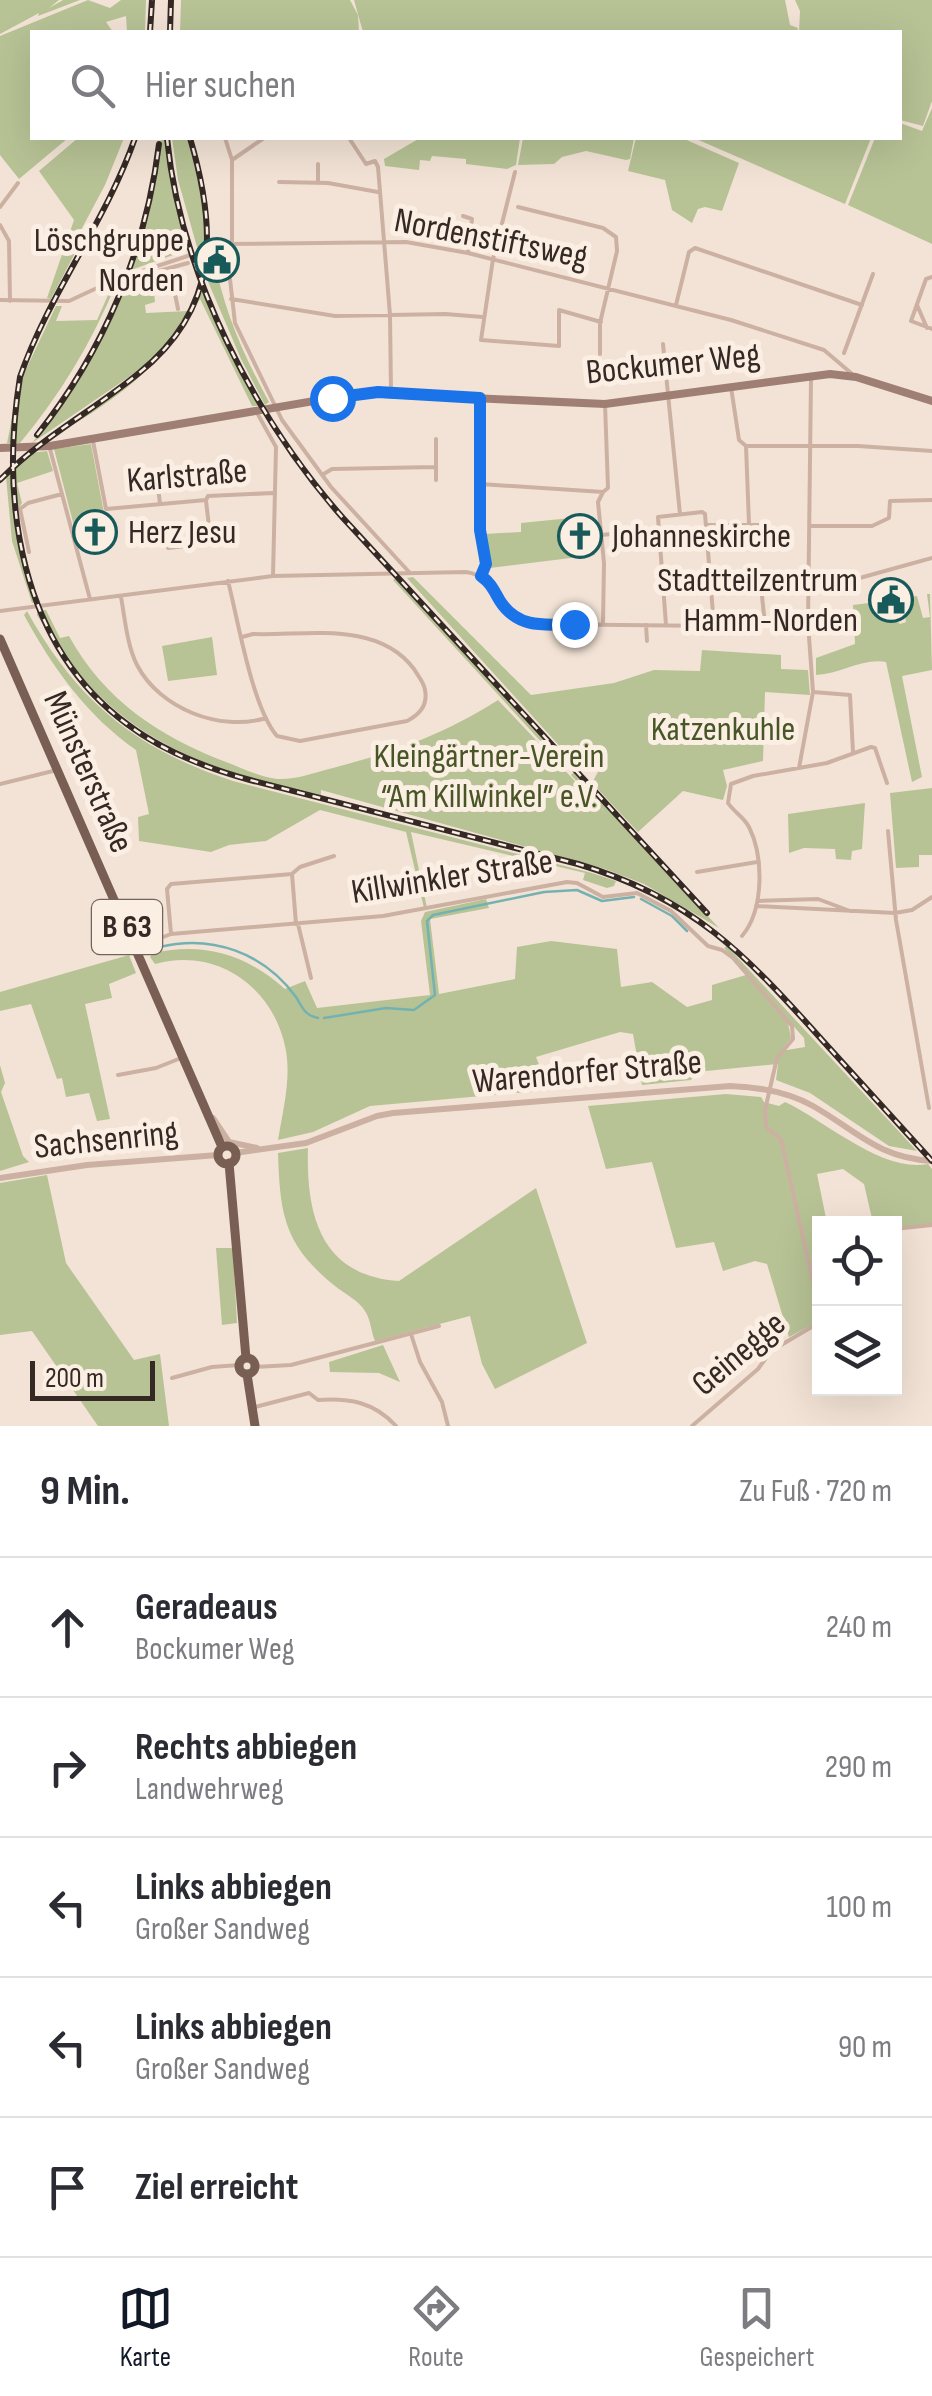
<!DOCTYPE html>
<html lang="de">
<meta charset="utf-8">
<style>
body{margin:0;font-family:"Sofia Sans Condensed",sans-serif;background:#f2f2f3;color:#2b2b33}
.controls{position:absolute;right:30px;bottom:30px;display:grid;overflow:hidden;border-radius:0px;box-shadow:0 10px 40px #0002}
.controls button{width:90px;height:90px;display:grid;place-items:center;padding:0;border:0;border-bottom:2px solid #e1e1e2;background:#fff;color:#2b2b33;font:50px sans-serif}
.scale{position:absolute;left:30px;bottom:25px;width:125px;box-sizing:border-box;padding-left:10px;border:5px solid #352925;border-top:0;font-size:28px;line-height:35px;white-space:nowrap;color:#352925;-webkit-text-stroke:8px #fbeee3;paint-order:stroke}
.stop{position:absolute;width:30px;height:30px;margin:-22px;border:8px solid #1a73e8;border-radius:50%;background:#fff}
.stop.end{background:#1a73e8;border-color:#fff;box-shadow:0 2px 10px #0008}
.list{margin:0;padding:0;list-style:none}
h2{display:flex;justify-content:space-between;align-items:center;height:130px;margin:0;padding:0 40px;font-size:42px}
h2 small{font-size:32px;font-weight:400;color:#7c7c81}
.list li{display:grid;grid-template-columns:65px 1fr auto;gap:30px;align-items:center;box-sizing:border-box;height:140px;padding:0 40px;border-top:2px solid #e1e1e2}
.list b{display:block;font-size:38px;white-space:nowrap}
.list p{margin:0;font-size:32px;white-space:nowrap;color:#7c7c81}
.list em{font-size:32px;font-style:normal;color:#7c7c81}
.icon{flex:none;width:55px;height:55px;fill:none;stroke:currentColor;stroke-width:2;stroke-linecap:round;stroke-linejoin:round}
.map{position:relative;flex:none;width:932px;height:1426px;overflow:hidden}
.search{position:absolute;background:#fff;box-shadow:0 10px 40px #0002;left:30px;right:30px;top:30px;height:110px;display:flex;align-items:center;gap:25px;box-sizing:border-box;padding:0 35px;border-radius:0px;color:#7c7c81;font-size:38px}
.sheet{height:830px;background:#fff}
nav{display:flex;justify-content:space-around;align-items:center;box-sizing:border-box;height:140px;border-top:2px solid #e1e1e2;background:#fff;font-size:28px;color:#7c7c81}
nav a{display:grid;justify-items:center;gap:5px}
nav .on{color:#111827}
.map>svg:first-child{display:block}
.green{fill:#b7c395}
.lines{fill:none;stroke-linecap:round;stroke-linejoin:round}
.stream{stroke:#73b2b0;stroke-width:2.5}
.minor{stroke:#ccb1a2;stroke-width:4}
.tertiary{stroke:#ccb1a2;stroke-width:6}
.secondary{stroke:#9f7f73;stroke-width:8}
.primary{stroke:#795e54;stroke-width:9}
.rail-casing{stroke:#352925;stroke-width:6}
.rail{stroke:#fbeee3;stroke-width:2.5;stroke-dasharray:8;stroke-linecap:butt}
.route{stroke:#1a73e8;stroke-width:12}
.labels{text-anchor:middle;dominant-baseline:central;stroke-width:10;stroke-linejoin:round;paint-order:stroke}
.shield{fill:#fbeee3;stroke:#70645e;stroke-width:2.5}
.shield-label{font-size:32px;font-weight:bold;fill:#352925}
.street-label{font-size:35px;fill:#352925;stroke:#fbeee3}
.poi-label{font-size:35px;fill:#352925;stroke:#fbeee3;text-anchor:end}
.park-label{font-size:35px;fill:#485627;stroke:#fbeee3}
</style>
<div class="map">
<svg width="932" height="1426" viewBox="0 0 932 1426">
<rect width="100%" height="100%" fill="#f3e3d6"/>
<!-- green -->
<path class="green" d="M0,0H59L49,8L63,0H80L38,16L39,13L0,34Z
M88,0L110,8L121,0H146L145,32H127L126,16L106,22L113,32H32V138H68L19,179L0,155V36Z
M181,0H350L358,15L359,32H180Z
M354,0H785L790,25L798,28L797,32H363Z
M795,0H932V101L923,126L900,120V32H799L800,11Z
M932,108V244L848,205L875,138H900V123L922,131Z
M78,138H124L105,185L81,230L85,234L51,299L47,298L74,220L39,171Z
M162,138H166L174,196L190,249L131,270L150,208Z
M172,138H188C198,173 206,206 206,243L197,247L178,180Z
M420,138H520L516,165L507,169L466,164V159L432,156L430,161L420,160L419,170L385,166L384,159Z
M523,138H634L630,159L626,160L586,151L562,157L554,164L518,165Z
M636,138H682L739,163L722,211L705,207L698,209L692,223L672,210L665,180L628,171Z
M694,138H871L845,204Z
M213,250C221,305 243,354 269,402L265,405L241,359L209,284L205,273L209,251Z
M168,271L172,287L154,292L155,302L145,305L146,313L188,311L168,342L145,366L32,443C74,393 103,339 128,279L132,282Z
M202,283L220,330L259,406H252L200,299C163,369 112,403 45,441C115,392 169,367 202,283Z
M116,284C92,342 60,395 20,443H7L19,384L56,306H62L56,321L97,320L112,286Z
M91,444L104,513L74,526L54,449Z
M47,451L53,471L17,483L22,503C8,520 32,580 39,602L32,603L12,541L6,477L30,453Z
M591,516L595,555L490,568L484,534L521,532V523Z
M397,577L570,767L566,769L393,580Z
M413,577L531,695L614,683L654,670L700,671L702,650L781,655V669L808,670L810,695L765,692L763,761L723,770L727,786L723,800L683,791L638,832L592,783L606,757L589,747L574,762L407,578Z
M927,594H930L932,670L902,676L922,777L912,782L886,662C862,658 841,674 816,675V658L855,644L853,605L893,600L897,614L896,620L900,624L906,622L902,598L917,596L923,618L930,617Z
M46,610L60,638L69,636C104,700 160,737 226,762C242,768 260,777 277,779C295,780 313,773 329,769C394,752 441,736 498,700L608,816L571,775L574,772L719,928L644,884L605,869L321,790V796C190,766 109,735 37,615V611Z
M27,611C76,700 135,749 233,781L592,873L616,881L614,886L607,888L583,880L585,873L411,832L427,908H424L406,832L320,810L266,841L229,845L211,852L139,841L138,817L149,814L136,750C87,716 52,667 24,615Z
M212,637L217,675L168,681L162,646Z
M932,788V855H919V867L896,868L890,793Z
M865,803L862,849L852,851L851,860L836,859L835,849L804,848L789,853L788,814Z
M486,899L489,908L430,919L439,994L515,979L517,947L551,941L617,949L621,987L652,982L687,1007L712,1000V985L746,975L788,1023L791,1038L781,1051L805,1047L804,1038L724,948L727,946L917,1151L889,1146L810,1093L776,1080L778,1064L696,1072L691,1080L642,1085L633,1034L620,1032L536,1057L549,1090L370,1106L313,1132L278,1140C283,1110 292,1076 285,1046C272,986 216,947 155,964L150,957L153,953C205,942 245,954 285,989L305,981L317,1008L430,995L421,921L425,912Z
M129,955L136,973L109,984L112,998L85,1004L110,1119L97,1121L89,1093L66,1097L62,1078L57,1079L31,1004L0,1011V992Z
M0,1065L5,1083L1,1092L23,1156L29,1162L0,1171Z
M726,1094L761,1097L764,1102L779,1106L785,1102C826,1121 882,1173 928,1164L932,1169V1224L895,1228L894,1224L873,1223L864,1184L843,1169L817,1174L827,1223L820,1224L819,1321L789,1337L767,1264L755,1261L723,1271L714,1242L676,1248L652,1162L606,1169L588,1106Z
M308,1148C306,1214 320,1276 399,1281L536,1188L587,1343L495,1389L482,1364L470,1316L375,1341C371,1332 371,1320 365,1311C358,1300 345,1294 335,1286C284,1245 280,1215 278,1153Z
M47,1175L66,1263L134,1360L160,1354L169,1426H98L32,1331L0,1335V1183Z
M216,1248H233L237,1323L222,1325Z
M383,1345L400,1382L379,1373L330,1372L329,1362Z"/>
<g class="lines">
<!-- stream -->
<path class="stream" d="M641,899L672,916L687,931
M160,947C212,934 264,953 296,997C303,1008 304,1015 318,1018
M324,1018L386,1008L414,1010L435,995L427,921L433,915L544,892L577,890L602,901L634,897"/>
<!-- minor -->
<path class="minor" d="M225,138L232,160
M349,138L366,164L375,161L378,167L390,315L391,393
M515,172L493,259L481,340L559,346V310L601,322
M279,182L328,183L378,192
M318,183V164
M0,207L18,183
M518,207L603,228L616,237L617,251L600,323V354
M463,216L472,219L468,253
M0,225L9,241L10,301
M232,241V160L264,138
M170,269L178,309
M132,274L133,278L188,263
M932,277L926,279L911,321L932,329
M230,279L235,323L282,420L331,487L410,573
M231,299L335,316L445,314L483,317
M0,300L69,301L112,281L224,244L406,242L468,253L731,320L824,350L851,373
M676,305L689,252L695,248L862,305
M917,305L927,328
M663,344L680,514
M844,353L873,274
M731,387L739,440L746,446L749,524
M480,398L481,530L486,564L481,576
M256,411L276,447L273,576
M93,441L106,509L206,500L208,496L273,493
M746,446H858L932,451
M50,449L90,599
M322,475L332,469L435,467
M436,480V439
M480,484L603,492L608,488L605,404
M603,492L598,502L604,563L603,624
M160,504L157,477L233,464
M706,525H767
M809,526H872L889,518L890,501L932,500
M601,535L656,530
M212,543L237,540
M168,548L211,543L206,501
M29,552L20,509L28,503L62,494
M759,567L765,625
M228,581C238,620 252,707 277,736L300,741L407,721C419,715 428,705 425,690C424,682 418,676 414,669C377,620 306,636 253,634L242,637
M809,585L856,579L932,558
M121,597C125,619 127,645 137,665C160,709 220,732 266,718
M0,611L273,576L466,572C498,576 500,613 530,624L714,626L808,623
M646,625L647,641
M666,625L658,517L702,512L705,514L714,626
M813,692L850,695L853,752
M799,768L813,692L808,623L811,379
M0,784L53,771
M888,831L896,920L929,1108
M697,872L757,862
M293,873L300,867L334,856
M758,901L818,899L850,911
M756,906L895,913L912,910L932,897
M298,924L311,978
M171,934L167,889L171,884L292,874L296,924
M742,936C764,910 764,857 749,827C744,817 734,812 728,803L731,784L753,776L827,763L871,747L875,748L887,783
M137,947L171,934L383,916L567,882L577,883L603,897L637,893L671,911L708,946L722,950L733,958L792,1026L793,1039L777,1058L765,1110L766,1127L781,1139L814,1287L820,1296
M118,1075L156,1068L181,1058
M894,1229L932,1225
M411,1334L420,1362L442,1402L448,1426
M255,1367L291,1365L439,1326
M172,1378L212,1367L239,1365
M255,1407L309,1393L318,1400C350,1398 374,1402 396,1426
M692,1426L758,1369L771,1351L820,1322"/>
<!-- tertiary -->
<path class="tertiary" d="M213,1118L229,1142L257,1148
M235,1153L306,1143L377,1116L393,1113L730,1086C759,1087 788,1092 813,1106C857,1131 878,1158 932,1161
M0,1178L87,1165L218,1155"/>
<!-- secondary -->
<path class="secondary" d="M0,448L50,446L361,393L605,404L830,374L856,377L932,401"/>
<!-- primary -->
<path class="primary" d="M0,639L222,1147
M218 1155a9 9 0 1 1 18 0a9 9 0 1 1-18 0Z
M229,1163L246,1358
M239 1366a8 8 0 1 1 16 0a8 8 0 1 1-16 0Z
M247,1374L255,1426"/>
<!-- rail casing -->
<g class="rail-casing">
<path id="rail" d="M150,32L152,0
M170,32L171,0
M135,138C106,222 49,293 20,377C0,502 20,645 127,724C164,752 206,768 250,780L578,864C693,898 746,955 823,1041C859,1081 896,1121 932,1161
M167,138C180,273 254,417 343,518L707,913
M37,435C104,351 146,250 159,144
M0,480C43,436 93,411 139,373C220,308 217,229 190,138"/>
</g>
<!-- rail -->
<use href="#rail" class="rail"/>
</g>
<g class="lines">
<!-- route -->
<path class="route" d="M332,398L378,392L480,398V530L486,564L481,576C491,583 494,591 500,601C518,629 545,625 574,624"/>
</g>
<!-- icons -->
<defs>
<g id="civic-ring" transform="scale(2.25)"><circle r="9.5" fill="#fbeee3" stroke="#175a59" stroke-width="1.5"/><path d="M-.6-6.5H3V-4.5H.6V-3L4-1V1h2V6H-6V1h2V-1L-.6-3ZM-1.2 2.5V6h2.4V2.5Z" fill="#175a59"/></g>
<g id="church-ring" transform="scale(2.25)"><circle r="9.5" fill="#fbeee3" stroke="#175a59" stroke-width="1.5"/><path d="M-1.2-6h2.4v3.5h3.3v2.4h-3.3V6h-2.4V-.1h-3.3v-2.4h3.3Z" fill="#175a59"/></g>
</defs>
<g fill-rule="evenodd">
<use href="#civic-ring" x="217" y="260"/>
<use href="#church-ring" x="95" y="532"/>
<use href="#church-ring" x="580" y="536"/>
<use href="#civic-ring" x="891" y="600"/>
</g>
<g class="labels">
<!-- shield labels -->
<rect class="shield" x="92" y="900" width="70" height="54" rx="8"/>
<g class="shield-label">
<text x="127" y="927">B 63</text>
</g>
<!-- street labels -->
<g class="street-label">
<text transform="translate(491 239) rotate(11)">Nordenstiftsweg</text>
<text transform="translate(673 364) rotate(-6)">Bockumer Weg</text>
<text transform="translate(187 476) rotate(-5)">Karlstraße</text>
<text transform="translate(88 772) rotate(66)">Münsterstraße</text>
<text transform="translate(452 877) rotate(-9)">Killwinkler Straße</text>
<text transform="translate(587 1072) rotate(-5)">Warendorfer Straße</text>
<text transform="translate(106 1140) rotate(-6)">Sachsenring</text>
<text transform="translate(739 1354) rotate(-40)">Geinegge</text>
</g>
<!-- poi labels -->
<g class="poi-label">
<text x="184" y="240">Löschgruppe<tspan x="184" dy="40">Norden</tspan></text>
<text x="128" y="532" text-anchor="start">Herz Jesu</text>
<text x="612" y="536" text-anchor="start">Johanneskirche</text>
<text x="858" y="580">Stadtteilzentrum<tspan x="858" dy="40">Hamm-Norden</tspan></text>
</g>
<!-- park labels -->
<g class="park-label">
<text x="723" y="729">Katzenkuhle</text>
<text x="489" y="756">Kleingärtner-Verein<tspan x="489" dy="40">“Am Killwinkel” e.V.</tspan></text>
</g>
</g>
</svg>
<div class="controls">
<button><svg class="icon" aria-label="locate" viewBox="0 0 24 24"><circle cx="12" cy="12" r="6"/><path d="M12 2v4M12 18v4M2 12h4M18 12h4"/></svg></button>
<button><svg class="icon" aria-label="layers" viewBox="0 0 24 24"><path d="M12 4l9 5-9 5-9-5zM3 14l9 5 9-5"/></svg></button>
</div>
<div class="scale">200 m</div>
<div class="stop" style="left:332px;top:398px"></div>
<div class="stop end" style="left:574px;top:624px"></div>
<div class="search"><svg class="icon" aria-label="search" viewBox="0 0 24 24"><circle cx="10" cy="10" r="6"/><path d="M15 15l6 6"/></svg>Hier suchen</div>
</div>
<section class="sheet">
<h2>9 Min.<small>Zu Fuß · 720 m</small></h2>
<ul class="list">
<li><svg class="icon" aria-label="ahead" viewBox="0 0 24 24"><path d="M12 20V5M6 11l6-6 6 6"/></svg><div><b>Geradeaus</b><p>Bockumer Weg</p></div><em>240 m</em></li>
<li><svg class="icon" aria-label="right" viewBox="0 0 24 24"><path d="M7 20v-9h11M14 6l5 5-5 5"/></svg><div><b>Rechts abbiegen</b><p>Landwehrweg</p></div><em>290 m</em></li>
<li><svg class="icon" aria-label="left" viewBox="0 0 24 24"><path d="M17 20v-9H6M10 6l-5 5 5 5"/></svg><div><b>Links abbiegen</b><p>Großer Sandweg</p></div><em>100 m</em></li>
<li><svg class="icon" aria-label="left" viewBox="0 0 24 24"><path d="M17 20v-9H6M10 6l-5 5 5 5"/></svg><div><b>Links abbiegen</b><p>Großer Sandweg</p></div><em>90 m</em></li>
<li><svg class="icon" aria-label="arrive" viewBox="0 0 24 24"><path d="M6 21V4h12l-3 4 3 4H6"/></svg><div><b>Ziel erreicht</b></div></li>
</ul>
</section>
<nav>
<a class="on"><svg class="icon" aria-label="map" viewBox="0 0 24 24"><path d="M3 6l6-2 6 2 6-2v14l-6 2-6-2-6 2zM9 4v14M15 6v14"/></svg>Karte</a>
<a><svg class="icon" aria-label="directions" viewBox="0 0 24 24"><path d="M12 3l9 9-9 9-9-9zM9 14v-3h6M13 9l2 2-2 2"/></svg>Route</a>
<a><svg class="icon" aria-label="saved" viewBox="0 0 24 24"><path d="M7 4h10v16l-5-4-5 4z"/></svg>Gespeichert</a>
</nav>
